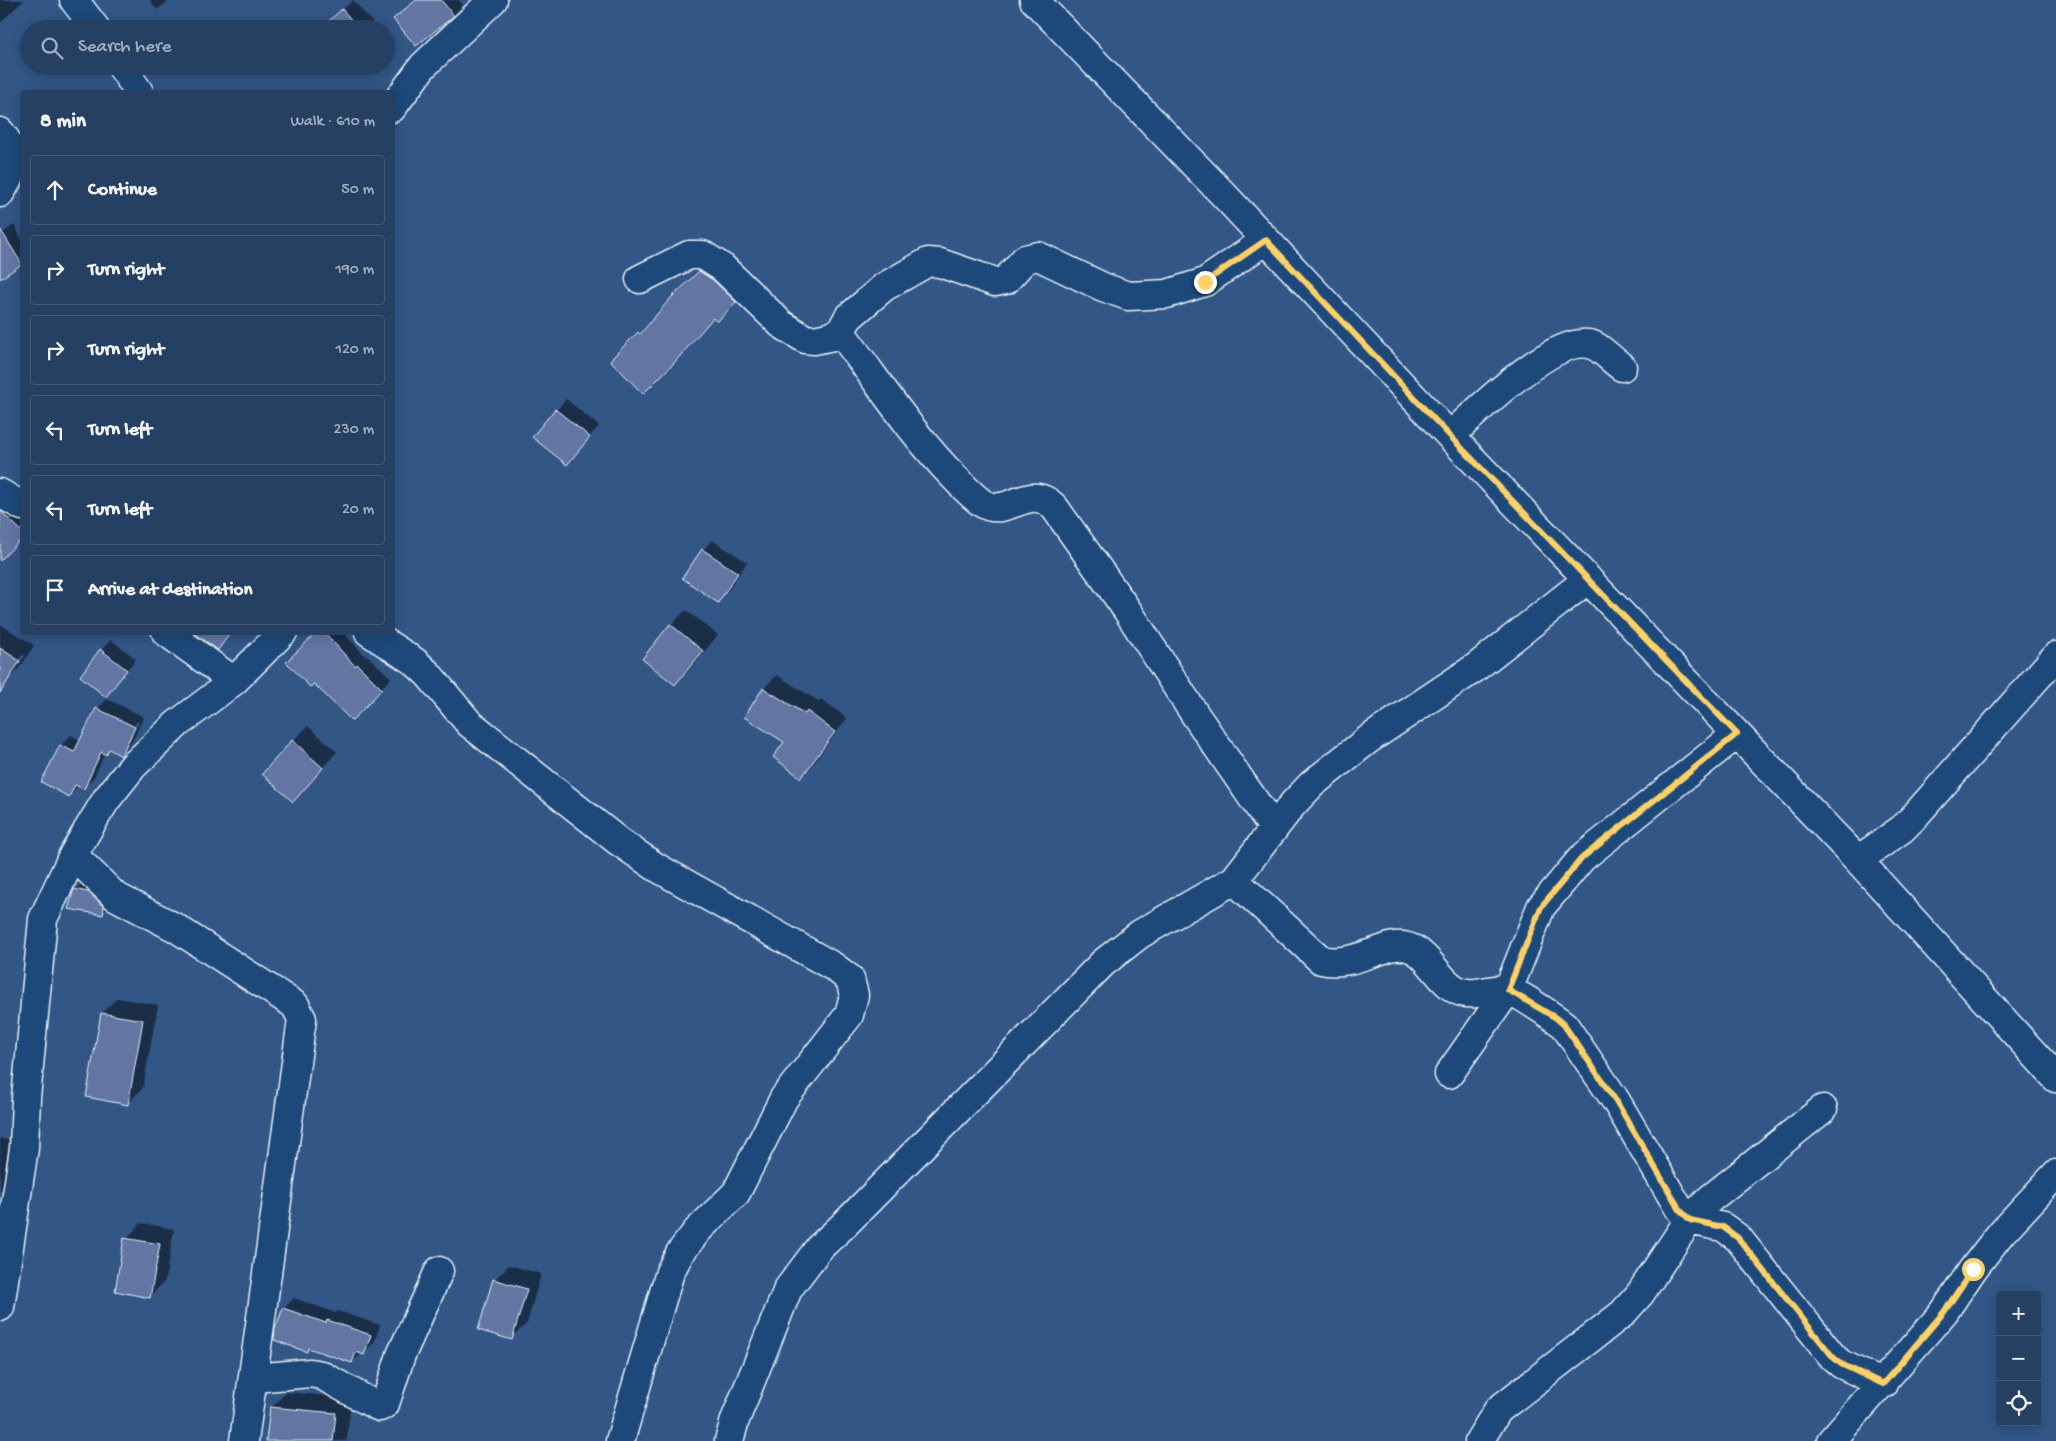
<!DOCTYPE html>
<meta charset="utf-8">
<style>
body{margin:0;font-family:"Gochi Hand",sans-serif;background:#2e476a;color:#f1f3f6}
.controls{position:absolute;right:15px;bottom:15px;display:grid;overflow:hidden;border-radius:5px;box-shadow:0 2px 12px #0003}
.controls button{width:45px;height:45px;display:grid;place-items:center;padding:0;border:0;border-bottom:1px solid #425978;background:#264064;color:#f1f3f6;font:25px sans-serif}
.stop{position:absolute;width:15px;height:15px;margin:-11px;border:4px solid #ffd166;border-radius:50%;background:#fff}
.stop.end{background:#ffd166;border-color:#fff;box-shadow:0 1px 5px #0008}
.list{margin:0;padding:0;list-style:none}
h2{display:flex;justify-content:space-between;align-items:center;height:65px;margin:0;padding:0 20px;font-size:21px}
h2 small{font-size:16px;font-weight:400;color:#a4afbf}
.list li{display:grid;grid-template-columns:32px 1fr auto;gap:15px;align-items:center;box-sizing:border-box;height:70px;margin:0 10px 10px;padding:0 10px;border:1px solid #425978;border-radius:5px}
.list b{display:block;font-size:19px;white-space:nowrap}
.list em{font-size:16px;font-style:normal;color:#a4afbf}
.icon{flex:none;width:28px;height:28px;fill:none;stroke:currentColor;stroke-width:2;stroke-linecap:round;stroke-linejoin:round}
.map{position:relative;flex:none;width:2056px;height:1441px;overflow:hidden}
.search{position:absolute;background:#264064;box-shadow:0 2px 12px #0003;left:20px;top:20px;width:375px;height:55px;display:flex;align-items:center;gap:12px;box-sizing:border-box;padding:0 18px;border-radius:28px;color:#a4afbf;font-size:19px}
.panel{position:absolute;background:#264064;box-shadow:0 2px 12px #0003;left:20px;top:90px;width:375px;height:545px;border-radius:5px}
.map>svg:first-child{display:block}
.shadow{fill:#0007;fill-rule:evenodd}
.building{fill:#6375a3;stroke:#e8f1f8}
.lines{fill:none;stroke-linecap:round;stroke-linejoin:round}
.minor-casing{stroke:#e8f1f8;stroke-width:31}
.minor{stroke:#1f4a7a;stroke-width:28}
.route{stroke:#ffd166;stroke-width:6}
</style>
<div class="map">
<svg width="2056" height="1441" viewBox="0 0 2056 1441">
<rect width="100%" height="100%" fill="#325686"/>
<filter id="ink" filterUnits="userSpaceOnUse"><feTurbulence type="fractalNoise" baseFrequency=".02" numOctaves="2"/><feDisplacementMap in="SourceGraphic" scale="10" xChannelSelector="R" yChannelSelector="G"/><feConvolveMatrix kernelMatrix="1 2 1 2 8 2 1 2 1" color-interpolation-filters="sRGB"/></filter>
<g filter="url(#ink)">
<!-- shadow -->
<path class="shadow" d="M0,0H24L0,23Z
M150,0H170L157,10Z
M353,0L373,23L368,29H321Z
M416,0H459L463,5L453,15Z
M222,21L226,29H210Z
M14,225L22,239V262L0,277V235Z
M712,260L747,289L717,320L714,317L687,349L643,392L612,360Z
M566,399L599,426L567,463L534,437Z
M0,504L22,512V536L2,557L0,555Z
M712,540L747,562L728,591L718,601L703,550Z
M686,610L718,635L690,669L675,684L644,659L671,625Z
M0,624L34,645L22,665L7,680L0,676ZM22,655L25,656L19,664H16Z
M196,632H232L218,649Z
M318,632H343L366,657L367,655L391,678L362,709Z
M111,640L136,659L106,695L101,650Z
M777,675L818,701L821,699L847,718L814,763L801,776L786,742L746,717L764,688Z
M107,699L144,717L131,744L121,754L110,749L105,753L94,777L84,787L79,785L69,795L42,782L61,745L71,735L81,741L97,709ZM137,721L139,722L128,744H126Z
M308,726L337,752L293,800V741Z
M85,880L112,903L102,913L75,890Z
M117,998L158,1005L143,1088L128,1103L102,1013Z
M0,1138L17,1143L8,1183L0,1192Z
M141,1223L174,1229L165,1281L150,1296L126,1239Z
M509,1265L541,1274L527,1323L511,1338L494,1280Z
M294,1298L336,1313L338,1311L380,1325L374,1343L352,1362L310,1347L307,1350L276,1329L284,1308Z
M286,1392L351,1398L347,1439L345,1441H268L271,1408Z"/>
<!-- building -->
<path class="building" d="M416,0H441L454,16L416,46L393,19Z
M342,9L359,29H320Z
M0,229L22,264L0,279Z
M699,271L713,280L736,302L717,322L713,318L674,363L643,394L610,360L638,332L640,334L669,300Z
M555,409L590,437L567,465L532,437Z
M0,511L22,531V538L0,561Z
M702,549L738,573L718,603L682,578Z
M670,624L703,651L675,685L642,659Z
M193,632H231L218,650Z
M317,632H324L355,666L357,664L382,689L352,721L314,684L310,687L286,662Z
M0,648L20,661L0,693Z
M100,649L127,670L106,697L80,676Z
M763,688L805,714L807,711L835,732L801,778L773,757L784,742L744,717Z
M96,708L135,727L121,756L109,749L106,755L101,752L84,789L75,785L69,797L41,782L60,745L74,752Z
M292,740L323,768L293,802L262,774Z
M74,889L88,892L104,907L103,915L68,909Z
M101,1013L143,1020L128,1105L86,1097Z
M124,1238L160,1244L150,1298L115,1291Z
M493,1279L527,1289L512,1340L478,1330Z
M283,1308L326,1323L327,1320L371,1335L364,1355L356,1352L352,1363L308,1348L307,1352L274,1340L275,1329Z
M270,1407L336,1413L333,1441H266Z"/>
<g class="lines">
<!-- minor casing -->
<g class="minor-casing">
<path id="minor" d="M74,0L96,29
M1034,0L1222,193L1450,436L1858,860L2056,1078
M121,66L139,92
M392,108L423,66L493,0
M0,132C20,156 15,170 0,193
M640,279L689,255H703L723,268L781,324L805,339L814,340L833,336L842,329L848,318L884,287L928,262L940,263L995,282L1006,280L1025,259L1038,256L1103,287L1128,296L1167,294L1205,282L1266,240
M842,329L845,338C881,386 914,437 956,479C964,487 972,496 982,503C1008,520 1029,480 1055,508L1127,610L1196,716L1274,829
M1450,436C1475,413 1559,329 1595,346C1604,351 1613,361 1622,367
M0,493L22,506
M166,632L234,681
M369,632L415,662L428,674L469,723L618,841L656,867L834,967L850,979L854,995L849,1015L784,1098L736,1193L698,1230L680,1253L670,1272L620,1441
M73,855L115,896L176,928L295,1005L302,1019L244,1441
M1858,860L1902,829L1913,818L2056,656
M1234,880L1321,960C1342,965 1360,957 1381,950C1385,949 1391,946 1395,946C1426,943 1434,977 1455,989C1473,1000 1492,986 1508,990C1518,993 1555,1018 1564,1025L1616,1101L1680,1210L1689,1220L1723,1227L1738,1238L1833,1357L1841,1364L1883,1384
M1449,1074L1508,990L1541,907L1582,858L1737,734
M0,1307L24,1148L26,1098L43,919L73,855L90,826L106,800L133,766L177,724L234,681L283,632
M254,1378L310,1373L321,1375L375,1405L380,1407L385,1404L401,1355L439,1271
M729,1441L735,1420L788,1289L819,1248L845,1224L1103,963L1140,934L1234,880L1293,804L1312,784L1369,739L1475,668L1588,579
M1479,1441L1498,1410L1622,1314L1640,1294L1689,1220L1711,1198L1823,1109
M1831,1441L1944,1312L1973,1269L2001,1233L2056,1174"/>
</g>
<!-- minor -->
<use href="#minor" class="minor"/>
</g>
</g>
<g class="lines" filter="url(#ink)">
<!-- route -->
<path class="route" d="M1205,282L1266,240L1450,436L1737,734L1582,858L1541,907L1508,990L1556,1018L1564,1025L1616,1101L1680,1210L1690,1220L1723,1227L1738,1238L1833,1357L1841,1364L1883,1384L1944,1312L1973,1269"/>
</g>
</svg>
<div class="controls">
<button>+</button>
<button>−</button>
<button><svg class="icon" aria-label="locate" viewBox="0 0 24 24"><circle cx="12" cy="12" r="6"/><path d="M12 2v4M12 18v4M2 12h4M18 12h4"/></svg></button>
</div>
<div class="stop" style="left:1973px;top:1269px"></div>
<div class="stop end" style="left:1205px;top:282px"></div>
<div class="search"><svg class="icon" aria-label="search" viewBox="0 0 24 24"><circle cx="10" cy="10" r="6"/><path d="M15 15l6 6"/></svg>Search here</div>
<section class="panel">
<h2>8 min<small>Walk · 610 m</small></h2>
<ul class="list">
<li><svg class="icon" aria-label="ahead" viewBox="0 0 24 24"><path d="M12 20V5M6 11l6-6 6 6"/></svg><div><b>Continue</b></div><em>50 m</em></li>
<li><svg class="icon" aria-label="right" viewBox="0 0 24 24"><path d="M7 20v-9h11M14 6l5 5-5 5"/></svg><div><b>Turn right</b></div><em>190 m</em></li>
<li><svg class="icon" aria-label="right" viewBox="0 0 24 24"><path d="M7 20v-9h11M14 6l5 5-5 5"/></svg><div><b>Turn right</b></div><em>120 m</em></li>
<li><svg class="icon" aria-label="left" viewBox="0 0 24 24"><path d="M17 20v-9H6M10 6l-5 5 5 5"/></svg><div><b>Turn left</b></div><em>230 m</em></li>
<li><svg class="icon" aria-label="left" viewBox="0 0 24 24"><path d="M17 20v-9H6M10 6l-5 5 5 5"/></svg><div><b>Turn left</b></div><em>20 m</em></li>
<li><svg class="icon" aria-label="arrive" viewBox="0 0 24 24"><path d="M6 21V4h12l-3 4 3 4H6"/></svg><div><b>Arrive at destination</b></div></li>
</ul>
</section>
</div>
